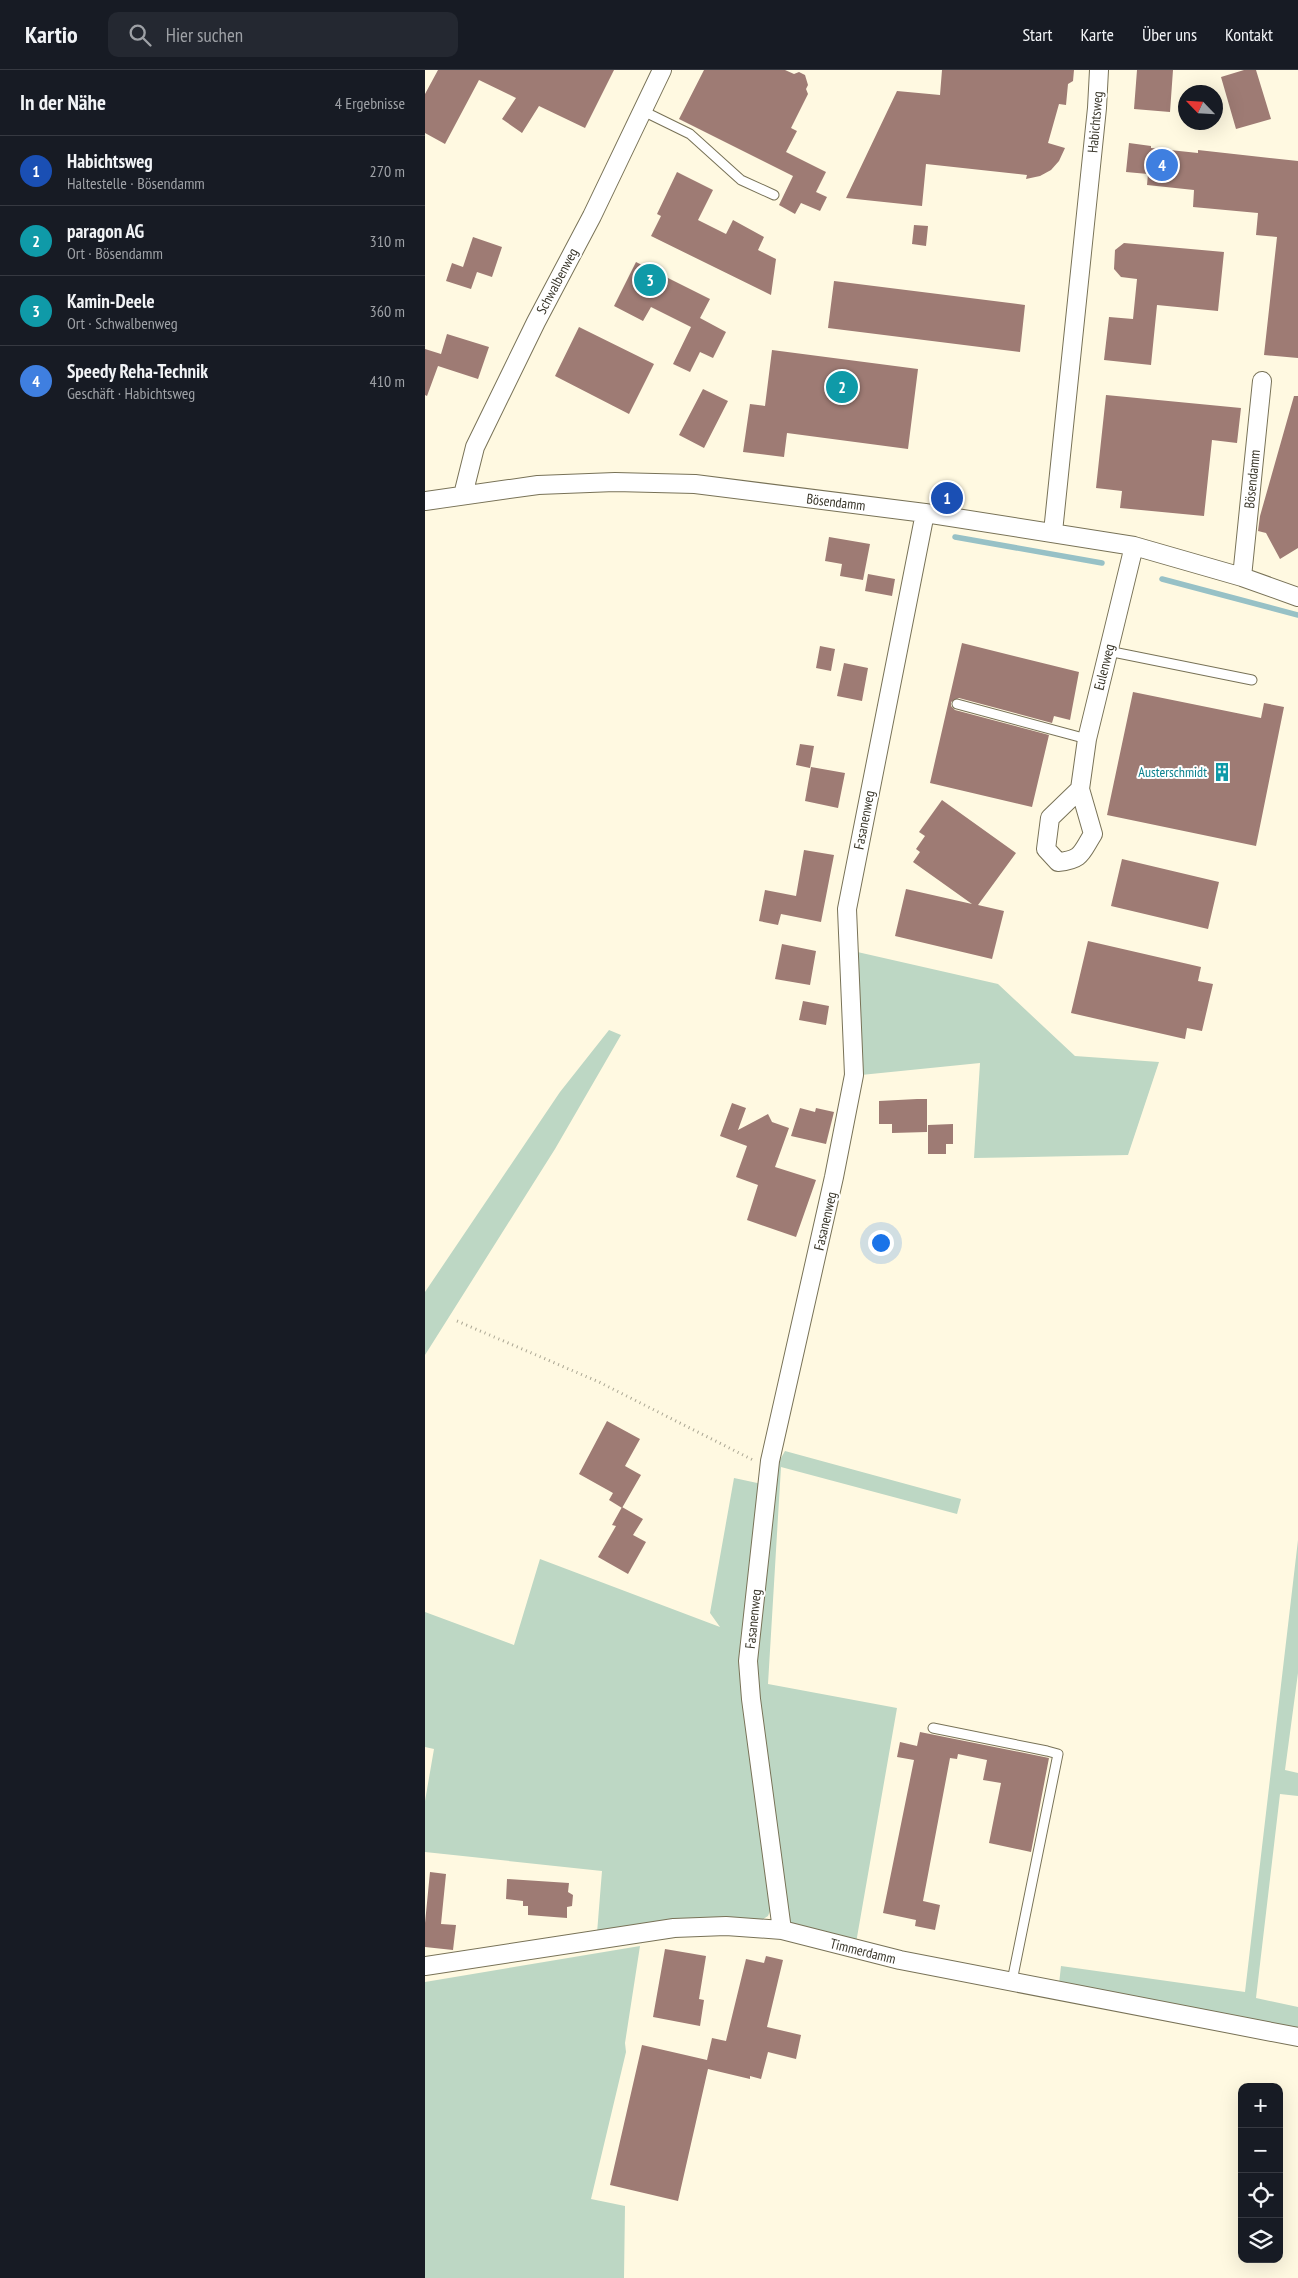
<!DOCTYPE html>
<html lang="de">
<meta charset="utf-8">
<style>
body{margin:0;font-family:"PT Sans Narrow",sans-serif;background:#242831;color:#f1f3f6}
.controls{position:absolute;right:15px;bottom:15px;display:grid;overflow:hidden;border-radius:10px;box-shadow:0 5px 20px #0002}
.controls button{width:45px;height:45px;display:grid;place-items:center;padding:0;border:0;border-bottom:1px solid #363941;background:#171b24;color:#f1f3f6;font:25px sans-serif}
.compass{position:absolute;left:753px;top:15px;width:45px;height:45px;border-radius:50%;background:#171b24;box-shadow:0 5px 20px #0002;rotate:295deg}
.you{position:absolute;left:455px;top:1172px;width:18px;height:18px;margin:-12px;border:4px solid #fff;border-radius:50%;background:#1a73e8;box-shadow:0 0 0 8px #1a73e833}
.badge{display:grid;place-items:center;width:32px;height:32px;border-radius:50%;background:#886d0d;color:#fff;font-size:16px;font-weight:700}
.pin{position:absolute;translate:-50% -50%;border:2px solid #fff;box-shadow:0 1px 5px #0006}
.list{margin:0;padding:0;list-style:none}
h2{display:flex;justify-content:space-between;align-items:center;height:65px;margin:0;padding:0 20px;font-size:21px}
h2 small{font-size:16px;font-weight:400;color:#9ea1a6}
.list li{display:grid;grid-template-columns:32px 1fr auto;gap:15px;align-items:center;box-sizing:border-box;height:70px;padding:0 20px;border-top:1px solid #363941}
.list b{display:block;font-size:19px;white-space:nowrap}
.list p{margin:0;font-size:16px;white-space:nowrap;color:#9ea1a6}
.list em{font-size:16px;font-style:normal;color:#9ea1a6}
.icon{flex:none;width:28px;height:28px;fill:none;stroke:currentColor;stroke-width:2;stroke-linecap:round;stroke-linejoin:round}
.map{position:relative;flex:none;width:873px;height:2208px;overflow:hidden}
header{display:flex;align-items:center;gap:30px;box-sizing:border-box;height:70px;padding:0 25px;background:#171b24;border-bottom:1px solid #363941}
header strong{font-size:24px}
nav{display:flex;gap:28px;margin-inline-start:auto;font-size:18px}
.search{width:350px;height:45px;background:#242831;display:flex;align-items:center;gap:12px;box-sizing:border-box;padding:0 18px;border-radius:10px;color:#9ea1a6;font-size:19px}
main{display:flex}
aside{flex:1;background:#171b24}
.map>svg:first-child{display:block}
.green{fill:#bdd7c4}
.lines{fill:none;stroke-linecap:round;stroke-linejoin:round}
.stream{stroke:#97c1c6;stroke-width:5.5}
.building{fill:#9e7b74}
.lane-casing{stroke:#787257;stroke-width:11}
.street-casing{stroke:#787257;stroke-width:20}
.path{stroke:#aaa693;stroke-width:3;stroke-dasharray:1 4;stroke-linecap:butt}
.lane{stroke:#fff;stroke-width:9}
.street{stroke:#fff;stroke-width:18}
.labels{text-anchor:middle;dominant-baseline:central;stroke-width:4;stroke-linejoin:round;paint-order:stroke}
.street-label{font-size:14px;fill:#383529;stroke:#fff}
.culture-label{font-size:14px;fill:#0d838f;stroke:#fff;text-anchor:end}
</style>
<header>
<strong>Kartio</strong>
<div class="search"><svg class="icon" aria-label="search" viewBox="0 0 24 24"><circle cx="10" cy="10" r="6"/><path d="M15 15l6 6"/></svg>Hier suchen</div>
<nav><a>Start</a><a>Karte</a><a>Über uns</a><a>Kontakt</a></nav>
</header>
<main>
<aside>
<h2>In der Nähe<small>4 Ergebnisse</small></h2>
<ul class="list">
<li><span class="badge" style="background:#1a4fb4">1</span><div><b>Habichtsweg</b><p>Haltestelle · Bösendamm</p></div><em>270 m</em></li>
<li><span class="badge" style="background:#0f9aa8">2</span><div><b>paragon AG</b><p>Ort · Bösendamm</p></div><em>310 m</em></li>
<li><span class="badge" style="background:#0f9aa8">3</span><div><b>Kamin-Deele</b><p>Ort · Schwalbenweg</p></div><em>360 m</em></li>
<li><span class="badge" style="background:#3f7fe0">4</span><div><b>Speedy Reha-Technik</b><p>Geschäft · Habichtsweg</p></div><em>410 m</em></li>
</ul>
</aside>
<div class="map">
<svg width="873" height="2208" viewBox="0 0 873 2208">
<rect width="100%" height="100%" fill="#fff9e1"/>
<!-- green -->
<path class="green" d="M428,881L573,914L650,986L734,992L703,1085L549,1088L555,993L436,1005Z
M184,960L196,965L130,1079L0,1285V1222L135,1022Z
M360,1381L536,1429L532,1444L356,1397L343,1614L472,1638L431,1873L362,1855L327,1591L352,1395Z
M309,1408L337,1414L317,1592L347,1836L343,1846L335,1851L281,1847L250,1850L172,1863L177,1801L0,1782V1731L9,1679L0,1677V1542L89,1575L115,1489L295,1557L285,1543Z
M873,1470V1603L860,1700L873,1703V1726L855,1724L831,1928L873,1937V1962L634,1914L636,1896L820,1922Z
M215,1876L200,1973L201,1982L166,2129L200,2136L199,2208H0V1912Z"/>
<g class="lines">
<!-- stream -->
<path class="stream" d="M530,467L677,493
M737,509L873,545"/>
</g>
<!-- building -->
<path class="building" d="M13,0H189L160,58L114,36L97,63L77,49L91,28L54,10L20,74L0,63V24Z
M279,0H360L369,4L374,2L380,5L383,15L381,19L383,24L366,58L372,61L361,82L401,102L391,122L402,127L395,141L376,133L370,144L354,135L368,106L254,49Z
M517,0H649L648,11L643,14L641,35L634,34L623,73L640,78L634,91L626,100L615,106L601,109L602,105L501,94L497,136L421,128L472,21L515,25Z
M712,0H748L745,42L709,39Z
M819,0H831L846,49L811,59L796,7Z
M704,73L726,76V78L773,83V80L873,91V288L839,285L852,167L831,165L833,143L768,137L769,120L722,115L723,104L701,102Z
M252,102L288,120L273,150L301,164L308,150L339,167L333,180L351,189L346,225L226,166L236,146L232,144Z
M489,155L503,156L501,176L487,174Z
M48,167L77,177L67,207L52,202L46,219L21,211L27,193L38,197Z
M699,173L799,182L793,241L732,235L726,295L679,290L684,247L708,249L712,209L696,207L689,199L690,180Z
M211,192L285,229L275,248L301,262L288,288L275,282L265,302L248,294L266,257L226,237L218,251L189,236Z
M409,211L600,235L595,282L403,258Z
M154,257L229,294L204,344L130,306Z
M22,264L64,277L53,309L13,296L2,326L0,325V279L16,284Z
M347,280L493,299L483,379L362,363L359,387L318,382L325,334L340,336Z
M278,319L303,331L279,378L254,365Z
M681,325L816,338L812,373L787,370L779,446L695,438L697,421L671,418Z
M869,326H873V478L855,489L841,463L833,461L835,446Z
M404,467L445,474L438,510L415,506L417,494L400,491Z
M443,504L470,509L467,526L440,521Z
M537,573L654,602L645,650L629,646L627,653L534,628L526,632V636L530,640L624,665L607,737L505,713Z
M395,576L410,579L406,601L391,598Z
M419,593L443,598L437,631L412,626Z
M708,622L836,648L839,633L859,637L831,776L682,745Z
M375,674L389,676L385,698L371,695Z
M386,697L420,703L413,738L380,731Z
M517,730L591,783L553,835L579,841L567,889L470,866L481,819L547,834L488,792L495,782L491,779L500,766L494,762Z
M379,780L409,785L396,852L356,844L353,855L334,851L340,820L371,826Z
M697,789L794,812L783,859L686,836Z
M663,871L776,897L773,911L788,914L777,961L762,958L760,969L646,943Z
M357,874L391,881L385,915L350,909Z
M378,931L404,936L401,955L374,950Z
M492,1029H502V1062L467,1063V1054H454V1031Z
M307,1033L321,1038L313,1060L343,1044L347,1052L364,1058L350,1097L391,1110L371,1167L322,1150L333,1115L311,1107L322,1076L295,1066Z
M375,1038L390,1042L391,1038L409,1042L401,1074L366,1066Z
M528,1054V1074H521V1084H503V1055Z
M182,1351L215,1369L200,1396L216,1405L197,1438L184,1430L188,1423L154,1404Z
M197,1437L218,1449L208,1465L221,1472L203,1504L173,1487L191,1456L187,1455Z
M495,1662L624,1688L606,1782L564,1773L576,1713L558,1710L562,1690L533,1684L532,1689L525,1688L498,1831L515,1835L510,1860L490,1856L491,1850L458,1843L489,1690L472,1687L475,1672L492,1676Z
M5,1802L21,1804L16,1854L31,1855L28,1880L0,1877V1853Z
M82,1809L144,1813L143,1822L148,1825L147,1836L142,1837V1848L103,1845V1836H98V1831L81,1829Z
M240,1879L281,1886L274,1929L279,1930L275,1956L228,1947Z
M341,1886L358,1890L342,1957L376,1965L371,1989L343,1982L336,2009L325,2006V2009L283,1999L253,2131L185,2115L217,1975L282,1990L287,1968L301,1971L321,1889L339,1893Z"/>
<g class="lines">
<!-- lane casing -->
<g class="lane-casing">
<path id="lane" d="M218,41L265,64L316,110L349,125
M683,581L827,610
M532,634L662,669
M508,1658L622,1681L633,1684L587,1911"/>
</g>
<!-- street casing -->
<g class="street-casing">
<path id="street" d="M38,425L50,377L111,252L167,146L237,0
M0,431L113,415L190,412L270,414L500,443L709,476L817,507L873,527
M628,462L672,38L674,0
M817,507L837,311
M655,719L668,764C656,783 657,790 633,792L621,779L625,748L655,719L662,669L709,476
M357,1860L326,1629L323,1591L345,1391L409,1107L429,1005L422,839L500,443
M0,1896L249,1858L301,1856L357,1860L475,1890L873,1967"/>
</g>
<!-- path -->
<path class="path" d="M32,1251L174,1312L328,1390"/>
<!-- lane -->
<use href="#lane" class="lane"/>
<!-- street -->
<use href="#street" class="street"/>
</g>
<!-- icons -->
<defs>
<g id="building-bare" transform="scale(1.5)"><path d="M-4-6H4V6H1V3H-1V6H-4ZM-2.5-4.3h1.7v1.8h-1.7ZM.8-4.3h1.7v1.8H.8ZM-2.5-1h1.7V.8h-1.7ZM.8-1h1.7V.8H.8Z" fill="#0f9aa8" stroke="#fff" stroke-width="2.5" paint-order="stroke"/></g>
</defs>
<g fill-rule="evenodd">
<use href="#building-bare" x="797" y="702"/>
</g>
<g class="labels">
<!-- street labels -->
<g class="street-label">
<text transform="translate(670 52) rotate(-85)">Habichtsweg</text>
<text transform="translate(132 211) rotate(-62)">Schwalbenweg</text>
<text transform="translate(827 409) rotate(-84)">Bösendamm</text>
<text transform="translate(411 432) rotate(7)">Bösendamm</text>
<text transform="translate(679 597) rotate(-76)">Eulenweg</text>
<text transform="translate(439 750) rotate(-79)">Fasanenweg</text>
<text transform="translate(400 1151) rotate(-77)">Fasanenweg</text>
<text transform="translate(328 1549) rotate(-84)">Fasanenweg</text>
<text transform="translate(438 1881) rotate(14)">Timmerdamm</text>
</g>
<!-- culture labels -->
<g class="culture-label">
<text x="782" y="702">Austerschmidt</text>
</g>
</g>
</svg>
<div class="controls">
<button>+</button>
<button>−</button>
<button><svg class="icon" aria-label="locate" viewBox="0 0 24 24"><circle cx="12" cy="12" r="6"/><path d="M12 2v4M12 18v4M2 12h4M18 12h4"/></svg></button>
<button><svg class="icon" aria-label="layers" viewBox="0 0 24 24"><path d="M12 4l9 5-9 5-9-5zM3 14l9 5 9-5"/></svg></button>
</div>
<svg class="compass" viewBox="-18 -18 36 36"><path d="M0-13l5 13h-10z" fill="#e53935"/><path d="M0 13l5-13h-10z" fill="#9ea1a6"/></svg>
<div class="you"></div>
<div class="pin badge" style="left:522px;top:428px;background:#1a4fb4">1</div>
<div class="pin badge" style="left:417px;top:317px;background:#0f9aa8">2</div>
<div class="pin badge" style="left:225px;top:210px;background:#0f9aa8">3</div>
<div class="pin badge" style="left:737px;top:95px;background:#3f7fe0">4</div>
</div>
</main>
